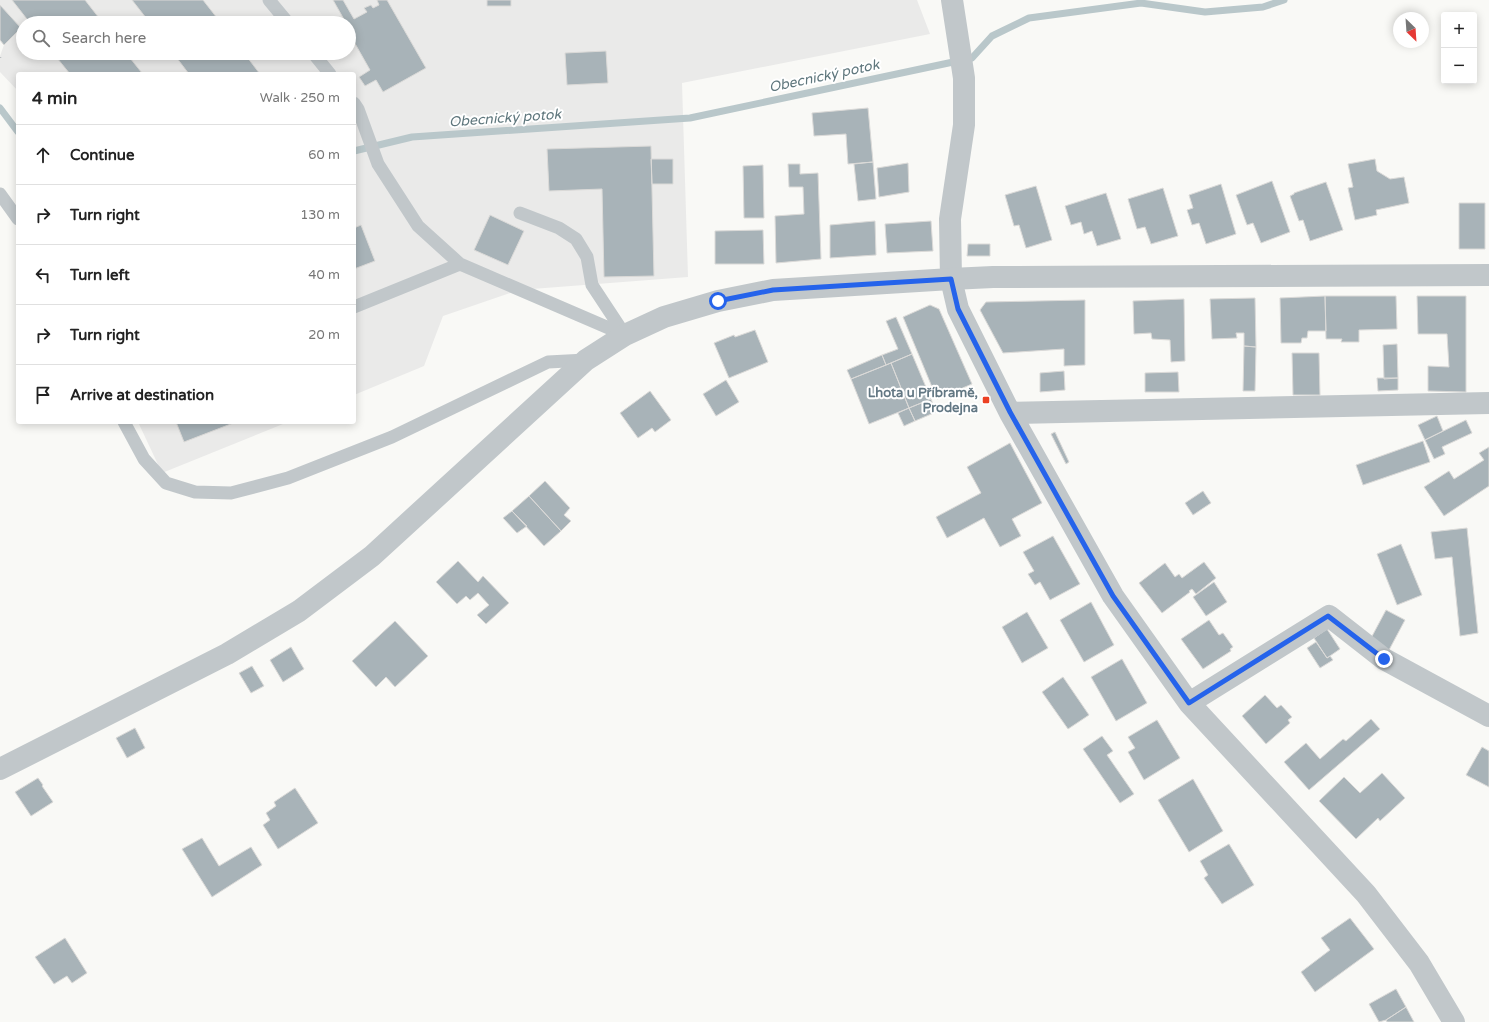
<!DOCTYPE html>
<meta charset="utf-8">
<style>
body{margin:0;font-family:"Varela Round",sans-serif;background:#f2f2f2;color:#222}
.controls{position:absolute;right:12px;top:12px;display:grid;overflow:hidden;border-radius:4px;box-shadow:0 2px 10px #0003}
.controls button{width:36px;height:36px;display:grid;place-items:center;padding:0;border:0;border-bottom:1px solid #e0e0e0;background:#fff;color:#222;font:20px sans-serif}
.compass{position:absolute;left:1393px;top:12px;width:36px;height:36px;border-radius:50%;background:#fff;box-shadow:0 2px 10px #0003;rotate:155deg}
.stop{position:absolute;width:12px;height:12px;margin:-9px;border:3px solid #2563eb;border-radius:50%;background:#fff}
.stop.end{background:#2563eb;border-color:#fff;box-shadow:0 1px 4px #0008}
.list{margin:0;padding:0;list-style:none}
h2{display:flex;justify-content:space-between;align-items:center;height:52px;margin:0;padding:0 16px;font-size:17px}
h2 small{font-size:13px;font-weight:400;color:#767676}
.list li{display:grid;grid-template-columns:26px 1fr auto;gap:12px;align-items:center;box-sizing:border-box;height:60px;padding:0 16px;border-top:1px solid #e0e0e0}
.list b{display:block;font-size:15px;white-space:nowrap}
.list em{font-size:13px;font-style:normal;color:#767676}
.icon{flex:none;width:22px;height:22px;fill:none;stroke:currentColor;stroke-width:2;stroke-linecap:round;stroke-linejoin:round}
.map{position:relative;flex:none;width:1489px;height:1022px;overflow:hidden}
.search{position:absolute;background:#fff;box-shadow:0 2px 10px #0003;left:16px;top:16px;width:340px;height:44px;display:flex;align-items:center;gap:10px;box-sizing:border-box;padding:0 14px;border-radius:22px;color:#767676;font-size:15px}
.panel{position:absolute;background:#fff;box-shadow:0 2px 10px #0003;left:16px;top:72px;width:340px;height:352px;border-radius:4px}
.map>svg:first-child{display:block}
.built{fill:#eaeae9;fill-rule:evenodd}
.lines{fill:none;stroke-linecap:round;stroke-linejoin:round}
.stream{stroke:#b9c7ca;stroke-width:7}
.building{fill:#a8b3b8;stroke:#dbdad8}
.path{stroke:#bbbfc2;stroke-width:2.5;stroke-dasharray:2 2;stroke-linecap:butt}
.service{stroke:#c1c7ca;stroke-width:13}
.minor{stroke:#c1c7ca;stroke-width:22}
.tertiary{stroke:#c1c7ca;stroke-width:22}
.route{stroke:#2563eb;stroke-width:5}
.poi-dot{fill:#ec4123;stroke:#fff;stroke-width:1.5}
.labels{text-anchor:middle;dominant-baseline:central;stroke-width:4;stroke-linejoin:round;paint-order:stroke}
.poi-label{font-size:13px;font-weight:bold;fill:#627783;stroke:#fff;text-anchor:end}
.water-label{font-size:14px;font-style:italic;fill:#5e767c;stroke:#fff}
</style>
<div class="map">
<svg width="1489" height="1022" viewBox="0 0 1489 1022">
<rect width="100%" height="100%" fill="#f9f9f6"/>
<!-- built -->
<path class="built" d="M0,0H917L930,34L682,83L688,277L519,290L443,316L424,366L354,395V74H18V91L0,72V56L4,45L0,40ZM23,23H349V53H23Z
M138,422H288L162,473Z"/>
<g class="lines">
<!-- stream -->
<path class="stream" d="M0,108L18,132
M354,151L412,137L690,118L972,58L992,36L1029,18L1141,3L1205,12L1263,7L1284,0"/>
</g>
<!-- building -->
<path class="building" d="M12,0H85L103,23H30Z
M132,0H203L221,23H150Z
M333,0H343L354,19L367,12L364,8L371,5L373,8L379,5L377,0H387L426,68L383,92L376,80L365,86L359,77L370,70L349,33V23H346Z
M487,0H511V6H487Z
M0,5L21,28L4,45L0,40Z
M606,51L608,83L567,85L565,53Z
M53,53H126L142,73L70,74Z
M173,53H244L260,74H189Z
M868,108L873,162L848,164L846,134L814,136L812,113Z
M651,146L654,276L604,277L602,189L549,191L547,149Z
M651,159H673V184H652Z
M1375,159L1377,171L1390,179L1404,177L1409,203L1376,210L1377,215L1355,220L1348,188L1353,187L1348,164Z
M873,162L876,199L858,201L854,164Z
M908,163L909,192L879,197L877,168Z
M788,164H800V174L818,173L821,259L776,263L775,216L804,214L803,187H789Z
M763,165L764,218H744L743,166Z
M1272,181L1290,232L1261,243L1253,223L1247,225L1236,195Z
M1326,182L1343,230L1310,241L1303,220L1299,221L1290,196L1294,194V193Z
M1221,184L1236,234L1206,244L1199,223L1192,225L1187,210L1193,208L1189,195Z
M1036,186L1052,240L1026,248L1019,225L1014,226L1005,195Z
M1163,188L1178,236L1151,244L1145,227L1137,229L1128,199Z
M1106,193L1121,239L1097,246L1092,231L1084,234L1081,222L1071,225L1065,206Z
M1459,203H1485V249H1459Z
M490,215L524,231L508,265L474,250Z
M875,221L876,255L830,258V225Z
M931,221L933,251L887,253L885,224Z
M361,225L375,261L354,269V228Z
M763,230L764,264H715V231Z
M968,244H990V256H967Z
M1325,296H1396L1397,329L1359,330V342H1341L1342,339H1326Z
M1325,296L1326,331H1308L1307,338H1302L1301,343H1281L1280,298Z
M1417,296H1466V392L1428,391V366L1449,367L1447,334H1418Z
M1255,298L1256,347L1244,346V333H1236L1237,338L1212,339L1210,299Z
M1184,299L1185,361L1171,362L1170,340L1152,339L1151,333L1134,334L1133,301Z
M1085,300V365L1064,366V349L1003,353L980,310L986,302Z
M930,305L939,309L972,384L937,399L903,317Z
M896,317L912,354L886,365L882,355L898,349L886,321Z
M755,330L768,362L729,378L714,343L734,335L735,337Z
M1397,344L1398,378L1384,379L1383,345Z
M1244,346L1256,347L1255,391H1243Z
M1292,353H1319L1320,395H1293Z
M912,354L931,399L909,408L891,363Z
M882,355L886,365L851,379L847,370Z
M891,363L909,408L869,424L851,379Z
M1064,371L1065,390L1040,392V373Z
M1178,372L1179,392H1145V373Z
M1377,378H1398V390L1378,391Z
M726,380L739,402L716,416L703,394Z
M650,391L671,420L655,432L652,428L638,438L620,413Z
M931,399L936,412L915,421L909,408Z
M909,408L915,421L904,426L898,413Z
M1437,416L1443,431L1425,440L1418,425Z
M1466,420L1472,433L1442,447L1445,454L1434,459L1425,440Z
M176,422H236L184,442Z
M1055,432L1069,462L1066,464L1051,434Z
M1423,441L1430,462L1363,485L1356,465Z
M1010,443L1042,503L1012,519L1021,536L1000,547L984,518L947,538L936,517L981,493L967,467Z
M1489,447V486L1444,516L1424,487L1449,471L1454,479L1484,460L1479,453Z
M545,481L570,508L564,515L571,521L561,531L529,496Z
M1203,491L1211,503L1193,515L1185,503Z
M529,496L561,531L544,546L512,511Z
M512,511L527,526L517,533L503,518Z
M1467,528L1478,633L1460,636L1452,557L1435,559L1431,532Z
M1053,536L1080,584L1050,600L1040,582L1035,585L1028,574L1034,571L1023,552Z
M1401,544L1422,595L1397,605L1377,554Z
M458,561L478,582L483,576L509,603L486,624L477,615L489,605L478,593L470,600L466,596L457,604L436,582Z
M1204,562L1216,578L1196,594L1192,589L1189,591L1190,592L1162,613L1139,583L1165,563L1175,577L1179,574L1182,578Z
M1214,582L1227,602L1206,616L1193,597Z
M1091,602L1114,645L1084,662L1060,620Z
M1386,610L1405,620L1389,650L1370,640Z
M1027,612L1048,648L1022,663L1002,627Z
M1209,620L1219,635L1223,633L1233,647L1230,649L1231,651L1203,669L1181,639Z
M395,621L428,656L395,687L386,677L376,687L352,661Z
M1327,629L1340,649L1327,658L1314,638Z
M1316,642L1327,658L1330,656L1333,660L1320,668L1307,648Z
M291,647L304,669L283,682L270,660Z
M1122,659L1147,703L1116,721L1091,677Z
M252,666L264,686L251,693L239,673Z
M1063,677L1089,715L1068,729L1042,692Z
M1265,695L1277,708L1281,705L1292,717L1288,720L1290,723L1266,744L1242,716Z
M1371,719L1380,729L1309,790L1284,762L1306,743L1320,759L1343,739L1346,741Z
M1157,720L1180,758L1144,780L1128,752L1135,748L1128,737Z
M135,728L145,748L127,758L116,738Z
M1102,736L1113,751L1107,755L1134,794L1120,803L1083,749Z
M1482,747L1489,751V787L1466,775Z
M1382,773L1405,798L1380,821L1378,818L1356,839L1319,801L1344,777L1360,793Z
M38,778L43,785L42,786L53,802L31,816L15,792Z
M1193,779L1223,831L1189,852L1158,800Z
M295,788L318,823L278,849L263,825L270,820L266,813L276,806L274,802Z
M202,838L219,866L251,847L262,865L212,897L182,849Z
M1229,844L1254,885L1222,904L1204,878L1208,875L1200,861Z
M1350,918L1374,949L1315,992L1301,972L1330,950L1321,938Z
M65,938L87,973L72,983L67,976L54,984L35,957Z
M1396,989L1406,1007L1386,1020L1379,1022L1369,1004Z
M1406,1007L1414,1022H1387L1386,1020Z"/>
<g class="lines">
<!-- path -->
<path class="path" d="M0,58V57"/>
<!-- service -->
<path class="service" d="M269,0L288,23
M313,53L330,74
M354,103L358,109L378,164L418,226L460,264L625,335L592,285L587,257L576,239L559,228L520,213
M0,194L18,219
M354,307L460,264
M124,422L144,459L166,483L195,492L231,493L288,478L392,437L548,362L586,360"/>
<!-- minor -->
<path class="minor" d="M952,0L964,78V125L950,219L951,279L958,309L1010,413L1113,596L1189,703L1366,894L1419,963L1454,1022
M1010,413L1489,403
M1189,703L1329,616L1384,659L1489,716"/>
<!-- tertiary -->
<path class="tertiary" d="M0,769L227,654L299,611L372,556L586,360L625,335L664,317L718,301L773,290L951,279L993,277L1489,275"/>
</g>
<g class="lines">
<!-- route -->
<path class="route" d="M718,301L773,290L951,279L958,309L1010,412L1113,596L1189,703L1328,616L1384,659"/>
</g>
<!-- markers -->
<rect class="poi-dot" x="982" y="396" width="8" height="8" rx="2"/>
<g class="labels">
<!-- poi labels -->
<g class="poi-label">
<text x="978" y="393">Lhota u Příbramě,<tspan x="978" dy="15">Prodejna</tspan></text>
</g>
<!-- water labels -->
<g class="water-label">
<text transform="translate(824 76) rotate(-12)">Obecnický potok</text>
<text transform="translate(505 118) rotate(-4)">Obecnický potok</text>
</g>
</g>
</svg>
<div class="controls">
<button>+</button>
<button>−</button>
</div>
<svg class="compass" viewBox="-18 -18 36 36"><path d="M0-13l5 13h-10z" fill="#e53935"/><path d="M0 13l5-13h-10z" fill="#767676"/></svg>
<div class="stop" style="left:718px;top:301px"></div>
<div class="stop end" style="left:1384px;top:659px"></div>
<div class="search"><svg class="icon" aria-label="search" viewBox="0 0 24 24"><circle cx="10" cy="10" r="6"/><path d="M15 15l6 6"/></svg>Search here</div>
<section class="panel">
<h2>4 min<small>Walk · 250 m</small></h2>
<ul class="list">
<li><svg class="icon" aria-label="ahead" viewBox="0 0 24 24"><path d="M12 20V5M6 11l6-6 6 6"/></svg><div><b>Continue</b></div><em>60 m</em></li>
<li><svg class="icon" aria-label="right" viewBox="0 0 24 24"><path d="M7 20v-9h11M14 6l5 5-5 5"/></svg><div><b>Turn right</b></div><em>130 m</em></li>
<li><svg class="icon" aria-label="left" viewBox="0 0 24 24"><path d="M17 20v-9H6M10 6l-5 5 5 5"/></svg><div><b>Turn left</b></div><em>40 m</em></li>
<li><svg class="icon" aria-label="right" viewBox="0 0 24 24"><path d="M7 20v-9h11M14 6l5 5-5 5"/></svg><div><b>Turn right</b></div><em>20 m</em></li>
<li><svg class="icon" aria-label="arrive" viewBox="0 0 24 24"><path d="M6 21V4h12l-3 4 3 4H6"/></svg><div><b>Arrive at destination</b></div></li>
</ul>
</section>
</div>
